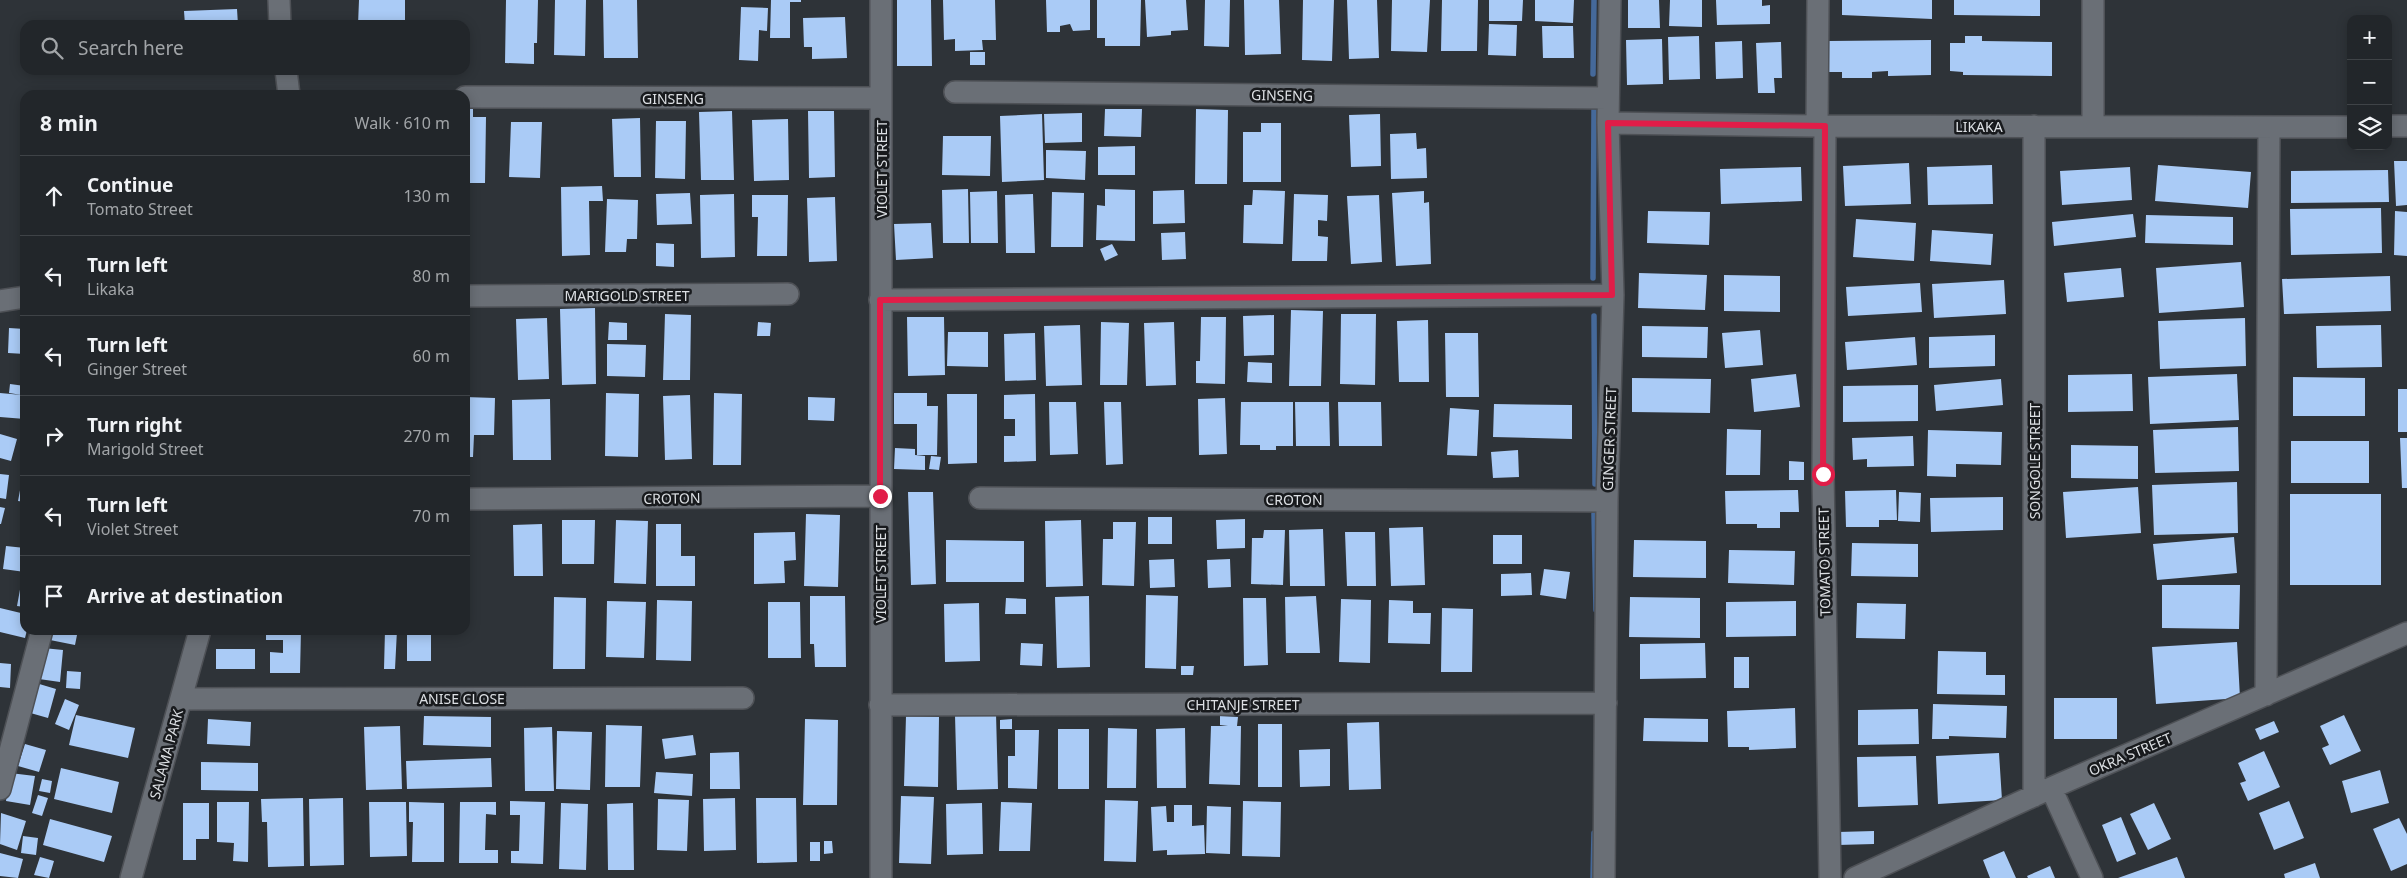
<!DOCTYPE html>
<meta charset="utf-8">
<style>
body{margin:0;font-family:"Noto Sans",sans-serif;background:#2e3236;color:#f1f3f6}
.controls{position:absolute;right:15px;top:15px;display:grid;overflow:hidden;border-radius:10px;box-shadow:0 2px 12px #0003}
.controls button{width:45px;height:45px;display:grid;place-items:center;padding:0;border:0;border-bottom:1px solid #3f4347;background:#22262a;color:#f1f3f6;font:25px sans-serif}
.stop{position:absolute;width:15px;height:15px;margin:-11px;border:4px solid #e11d48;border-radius:50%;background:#fff}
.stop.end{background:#e11d48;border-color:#fff;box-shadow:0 1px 5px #0008}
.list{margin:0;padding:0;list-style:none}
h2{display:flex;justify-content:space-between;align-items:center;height:65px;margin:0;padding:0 20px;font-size:21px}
h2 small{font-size:16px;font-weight:400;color:#a2a5a8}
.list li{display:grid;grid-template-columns:32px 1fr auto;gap:15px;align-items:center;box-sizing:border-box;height:80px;padding:0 20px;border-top:1px solid #3f4347}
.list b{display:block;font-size:19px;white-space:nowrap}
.list p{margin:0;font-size:16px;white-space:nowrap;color:#a2a5a8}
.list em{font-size:16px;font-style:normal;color:#a2a5a8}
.icon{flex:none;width:28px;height:28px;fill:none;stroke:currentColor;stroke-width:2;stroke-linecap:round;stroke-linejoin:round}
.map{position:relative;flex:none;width:2407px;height:878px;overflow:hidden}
.search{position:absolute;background:#22262a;box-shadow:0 2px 12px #0003;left:20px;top:20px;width:450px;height:55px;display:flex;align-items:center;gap:12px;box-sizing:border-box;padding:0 18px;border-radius:15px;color:#a2a5a8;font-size:19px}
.panel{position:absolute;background:#22262a;box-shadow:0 2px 12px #0003;left:20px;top:90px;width:450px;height:545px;border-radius:15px}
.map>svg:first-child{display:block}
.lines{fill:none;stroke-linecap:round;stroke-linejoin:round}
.stream{stroke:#45699a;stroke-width:5.5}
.building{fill:#aacbf6}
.minor-casing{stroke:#4e5156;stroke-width:24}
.minor{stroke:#6a6f76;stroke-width:21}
.route{stroke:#e11d48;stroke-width:6}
.labels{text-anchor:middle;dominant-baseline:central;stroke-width:5;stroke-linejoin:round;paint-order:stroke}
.street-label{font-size:14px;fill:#dde0e4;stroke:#181a1d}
</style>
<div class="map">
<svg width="2407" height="878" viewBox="0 0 2407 878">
<rect width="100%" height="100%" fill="#2e3338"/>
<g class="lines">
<!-- stream -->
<path class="stream" d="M1593,74L1594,0
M1593,278L1594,110
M1594,316L1595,484
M1594,514L1596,610
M1593,878L1594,833"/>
</g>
<!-- building -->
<path class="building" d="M359,0H405V25H358Z
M506,0H538L537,43H534V64L505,63Z
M555,0H586L585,56L554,55Z
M603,0H637L638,58H604Z
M771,0H801V2H790V38H770Z
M897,0H931L932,66H897Z
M943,0H995L996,40H982L983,50L955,51V39L944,40Z
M1046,0H1090V30L1073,31L1070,24L1060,26V32H1047Z
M1097,0H1141L1140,46H1105V38H1097Z
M1145,0H1186L1188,30L1171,31V35L1147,37Z
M1205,0H1230L1229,47L1204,46Z
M1244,0H1279L1281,54L1245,55Z
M1303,0H1334L1332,61L1302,60Z
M1347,0H1377L1379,58L1349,59Z
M1392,0H1430L1427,52L1391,51Z
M1442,0H1478L1477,51H1441Z
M1489,0H1523L1522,21H1489Z
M1535,0H1574L1573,23L1535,21Z
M1628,0H1659L1660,28H1628Z
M1670,0H1702V27L1669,26Z
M1716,0H1762V6L1770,5V24L1717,25Z
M1842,0H1932V19L1842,15Z
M1954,0H2040V16L1954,15Z
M741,7L768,8L767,31L759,30L758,61L739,60Z
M237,9L238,25H185L184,11Z
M845,17L847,58L812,59V47H804L803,18Z
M1489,24L1517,25L1516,56L1488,55Z
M1542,26H1573L1574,58H1543Z
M1699,36L1700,79L1669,80L1668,37Z
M1965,36H1982V41L2052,42V76L1963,75V72L1950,71V43H1965Z
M1662,39L1663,84L1627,85L1626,40Z
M1931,40V75L1888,76V71L1872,72V78H1842V72H1829V41Z
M1742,41L1743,78L1716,79L1715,42Z
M1781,42L1782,78H1774L1775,93H1758L1756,43Z
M970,52H985V65H970Z
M465,107H473V117H486L485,183H465Z
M1105,109H1142L1141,137L1104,136Z
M1196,109L1228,110L1227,184H1195Z
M732,111L734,180H701L699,112Z
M808,111H834L835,177L809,178Z
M1082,113V142L1045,143L1044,114Z
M1042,114L1044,180L1002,182L1000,116Z
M1380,114L1381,166L1351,167L1349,115Z
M640,118L641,177H614L612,119Z
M788,119L789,180L754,181L752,120Z
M656,121H686L685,179L655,178Z
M511,122H542L540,178L509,177Z
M1261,123H1281V182H1243V132H1261Z
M1416,133L1417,149L1426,148L1427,178L1391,179L1390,134Z
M943,136H991L990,176L942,175Z
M1135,146V175H1098V147Z
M1046,150L1086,151L1085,180L1046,178Z
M2394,161H2407V205L2396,206Z
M1909,163L1911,204L1845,206L1843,166Z
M1992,165L1993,204L1928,205L1927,167Z
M2158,165L2251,172L2248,208L2155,201Z
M1801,167L1802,201L1721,204L1720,169Z
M2130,167L2132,200L2062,205L2060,171Z
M2388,170L2389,202L2291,203V171Z
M602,186L603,201H589L590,255L562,256L561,187Z
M968,189L969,243H943L942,190Z
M1105,189L1135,190V241L1096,240L1097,205L1105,206Z
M1184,190L1185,223L1153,224V191Z
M1253,190L1285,191L1283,244L1243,243L1244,205H1252Z
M997,191L998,243H971L970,192Z
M1424,191V203L1429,202L1431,264L1396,266L1392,193Z
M1052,192L1084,193L1083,247H1051Z
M690,193L692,224L657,225L656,194Z
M734,194L735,257L701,258L700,195Z
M1033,194L1035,253H1006L1005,195Z
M1294,194L1328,195L1327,221L1318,220V236L1328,237L1327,261H1292Z
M752,195H788L787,256H757L758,217H752Z
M1379,195L1382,262L1351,264L1347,196Z
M835,197L837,261L809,262L807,198Z
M607,199L638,200L637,239H627L626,252H605Z
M2381,208L2382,253L2291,255L2290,209Z
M1648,211L1710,212L1709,245L1647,243Z
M2395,211L2407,212V256L2394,255Z
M2133,214L2136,237L2054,246L2052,222Z
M2146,215L2233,217V245L2145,243Z
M1856,219L1916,223L1914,261L1853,257Z
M931,223L933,258L896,260L894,224Z
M1932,230L1993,234L1991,265L1930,261Z
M1185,232L1186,259L1162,260L1161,233Z
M656,243L674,244V267L656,266Z
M1112,244L1118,255L1105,261L1100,249Z
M2241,262L2244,307L2159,313L2156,268Z
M2121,268L2124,297L2067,302L2064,273Z
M1639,273L1707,275L1705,310L1638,308Z
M1724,275L1780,276V312L1724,311Z
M2390,276L2391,311L2284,314L2282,279Z
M2004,280L2006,314L1934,318L1932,284Z
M1920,283L1922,312L1848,316L1846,287Z
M595,308L596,384L562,385L560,309Z
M1291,310L1323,311L1321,386H1289Z
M665,314L691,315L690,380H663Z
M1341,314H1376L1375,385L1340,384Z
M1274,315V355L1244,356L1243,316Z
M907,317H944L945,375L908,376Z
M1201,317H1226L1225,384L1196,383V361H1200Z
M547,318L549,379L518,380L516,319Z
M2245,318L2246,366L2160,369L2158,321Z
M1428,320L1429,382H1399L1397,321Z
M609,322L627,323V340H608Z
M758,322L771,323L770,336H757Z
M1101,322L1129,323L1127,385H1100Z
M1174,322L1176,385L1146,386L1144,323Z
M1080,325L1082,385L1046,386L1044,326Z
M2381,325L2382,367L2317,368L2316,326Z
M1642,326L1708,327L1707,358L1642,357Z
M9,328L25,329V354L8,353Z
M1760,330L1763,365L1725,368L1722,333Z
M948,332H988V367L947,366Z
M1035,333L1036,380L1005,381L1004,334Z
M1445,333H1478L1479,397H1446Z
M1995,335V366L1929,368V337Z
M1915,337L1917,365L1847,370L1845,342Z
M607,344L646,345L645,377L607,376Z
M1248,362L1272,363V383L1247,382Z
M1796,374L1800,407L1754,412L1751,379Z
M2132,374L2133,411L2068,412V375Z
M2237,374L2239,420L2150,424L2148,377Z
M2293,377L2365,378V416H2293Z
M1632,378L1711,379L1710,413L1632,412Z
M2001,379L2003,405L1936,411L1934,385Z
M10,384L25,386V419L0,417V393L22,395L9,393Z
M1918,385V421L1843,422V386Z
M2398,389H2407V432H2398Z
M606,393L639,394L638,457L605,456Z
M714,393L742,394L741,465H713Z
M894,393H927V406H938L937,455H917V424H894Z
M947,394H977V463L948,464Z
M1035,394L1036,461L1004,462V436H1015V419H1004V395Z
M690,395L692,459L665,460L663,396Z
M465,397L495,398L494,435H474L473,457H465Z
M808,397L835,398L834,421L808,420Z
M1225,398L1227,454L1199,455L1198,399Z
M550,399L551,460H513L512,400Z
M1049,402H1076L1078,454L1050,455Z
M1104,402H1121L1123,464L1106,465Z
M1241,402H1293V446H1276V450H1260V445H1240Z
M1295,402H1329L1330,446H1296Z
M1338,402H1381L1382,446H1339Z
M1494,404L1572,405V439L1493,437Z
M1450,408L1479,410L1477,456L1447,455Z
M2238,427L2239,471L2155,473L2153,430Z
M1727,429L1761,430L1760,475H1726Z
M1928,430L2002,432L2001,465L1956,464V477L1927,476Z
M0,434L17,439L11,461L0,458Z
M1913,436L1914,466L1867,467V459L1853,460L1852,438Z
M2400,438H2407V488H2402Z
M2291,441H2369V483H2291Z
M2071,445L2138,446V479L2071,478Z
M895,448L915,449V455L925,456V470L894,469Z
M1518,450L1519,477L1493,478L1491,452Z
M931,456L941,457L939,470L929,469Z
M1789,461L1804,462V480H1789Z
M0,474L9,475L6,499L0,498Z
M23,474H25V502L18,501Z
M2237,482L2238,533L2154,535L2152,485Z
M2138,487L2141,533L2066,538L2063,492Z
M1798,490L1799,512H1780V528H1757V524H1726L1725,491Z
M1896,490L1897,520H1879V527H1846L1845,491Z
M908,492H933L936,584L911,585Z
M1899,492L1921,493L1920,522L1898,521Z
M2290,494H2381V585H2290Z
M2003,497V530L1931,532L1930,498Z
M0,507L5,508L1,524H0Z
M806,514L840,515L838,587L804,586Z
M1148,517H1172V544H1148Z
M1245,519V548L1217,549L1216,520Z
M562,520H595L594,564H562Z
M616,520L648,521L646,584L614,583Z
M1081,520L1083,586L1046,587L1045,521Z
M1113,522H1136L1134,586L1102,585L1103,539H1113Z
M542,524L543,576H514L513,525Z
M656,524H681V556H695V586H656Z
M1423,527L1425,585L1391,586L1389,528Z
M1323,529L1325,586H1290L1289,530Z
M1264,530H1285L1283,585L1251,584L1252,538H1263Z
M795,532L796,560L784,561L785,583L754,584V533Z
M1345,532H1375L1376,586H1347Z
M1493,535H1522V564H1493Z
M2234,537L2237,573L2157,580L2153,544Z
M946,540L1024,541V582H946Z
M1634,540L1706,541V578L1633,577Z
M1852,543L1918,544V577L1851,576Z
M6,546L25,548V572L3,569Z
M1729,550L1795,551L1794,585L1728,583Z
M1174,559L1175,587L1150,588L1149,560Z
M1230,559L1231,587L1208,588L1207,560Z
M1544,569L1570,572L1566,599L1540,595Z
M1531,573L1532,595L1501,596V574Z
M21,584H25V607L17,606Z
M2162,585H2240L2239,629L2162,628Z
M1146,595L1178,596L1176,669L1145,668Z
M810,596H845L846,667H815L814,644H810Z
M1089,596L1090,667L1057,668L1055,597Z
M1316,596L1320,653H1286L1285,597Z
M554,597L586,598L585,669H553Z
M1630,597L1700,598V638L1629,637Z
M1006,598L1026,599V614H1005Z
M1243,598H1266L1268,665L1244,666Z
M1341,599L1371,600L1370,663L1339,662Z
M657,600L692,601L691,661L656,660Z
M1389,600L1413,601V613H1431L1430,644L1388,643Z
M607,601L646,602L644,658L606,657Z
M1796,601V636L1726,637V602Z
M768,602H800L801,658H768Z
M979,603L980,661L945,662L944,604Z
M1857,603L1906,604L1905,639L1856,638Z
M0,608L25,614V630H27L25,638L0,632Z
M1442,608L1473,609L1472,672H1441Z
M52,630H78L75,645L50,640Z
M236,630H301L300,673H270V652L283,653V640H266V635H236Z
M385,630H397L395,669H384Z
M407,630H431V661H407Z
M2237,642L2240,698L2156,704L2152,647Z
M1021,643L1043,644L1042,666L1020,665Z
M1705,643L1706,678L1640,679V644Z
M43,648L63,650L60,682L39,679Z
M216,649H255V669H216Z
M1938,651L1986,652V675H2005V695L1937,694Z
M1734,657H1749V688H1734Z
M0,663L11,664L10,688L0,687Z
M1181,666H1194L1193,675H1181Z
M67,671L81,672L80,689L66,688Z
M36,683L56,689L48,718L27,712Z
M2054,698H2117V739H2054Z
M65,699L79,705L69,730L55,724Z
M1933,704L2007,706L2006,738L1949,736V739H1932Z
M1795,708L1796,748L1749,750V747H1728L1727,711Z
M1918,709L1919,744L1858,745V710Z
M996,713L998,789L957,790L955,715Z
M76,715L135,728L128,758L69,745Z
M2344,715L2361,751L2330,765L2322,748L2329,745L2320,726Z
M424,716L491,717V747L423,745Z
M906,716L939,717L938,787L904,786Z
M1220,716L1238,717L1237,726H1241L1240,785L1209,784L1211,726H1228L1220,725Z
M1644,718L1708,719V742L1643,741Z
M208,719L251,722L250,746L207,744Z
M805,719L838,720L837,805H803Z
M1012,719V729H1000V720Z
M2274,721L2279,732L2260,740L2255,729Z
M1379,722L1381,789L1349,790L1347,723Z
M1258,724H1282V787H1258Z
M606,725L642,726L640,787H605Z
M400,726L402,789L366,790L364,727Z
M552,727L554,791H525L524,728Z
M1108,728L1137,729L1136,788H1107Z
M1185,728L1186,788H1157L1156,729Z
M1058,729H1089V789H1058Z
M1015,730H1039L1037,789L1008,788V756H1015Z
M557,731L592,732L590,790L556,789Z
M693,735L696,755L665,759L662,739Z
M25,744L46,750L39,772L18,766Z
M1330,749V786L1300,787L1299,750Z
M2264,751L2280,787L2248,801L2240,783L2246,781L2238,763Z
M739,752L740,789H710V753Z
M1999,753L2002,800L1938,804L1936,756Z
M1916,756L1918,805L1858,807L1857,757Z
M491,758L492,787L407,789L406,761Z
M201,762L258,763V791L201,790Z
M61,768L119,782L112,813L54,799Z
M2380,770L2389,803L2351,813L2342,781Z
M656,772L693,774L692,796L654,793Z
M10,773L35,776L30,805L6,801Z
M42,779L52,781L50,793L39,791Z
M38,795L48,798L42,816L32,813Z
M901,796L934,797L931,864L899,863Z
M303,798L304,866L268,867L267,822H262L261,799Z
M343,798L344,865L310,866L309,799Z
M735,798L736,850L704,851L703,799Z
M756,798H796L797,862L757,863Z
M658,799L689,800L687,851L657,850Z
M1105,800L1138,801L1136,862L1104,861Z
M510,801L545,802L543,864L511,863V851H519L520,815H510Z
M1243,801L1281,802L1280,857L1242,856Z
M2289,801L2304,838L2274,850L2259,813Z
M217,802H249L248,862L233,861L234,843L217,842Z
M369,802H406L407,856L370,857Z
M409,802L444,803V862H412L413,822H409Z
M460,802H496V815L486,814L485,850H498V863H459Z
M1001,802L1032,803L1030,851H999Z
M183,803H209V839H196V860H183Z
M561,803L588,804L586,870L559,869Z
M633,803L634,870H608L607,804Z
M982,803L983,854L947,855L946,804Z
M2154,803L2171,839L2148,850L2130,814Z
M1174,805H1192V826L1204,825L1205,854L1167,855V850L1153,851L1151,807L1166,806L1167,822H1174Z
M1207,806L1231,807L1230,854L1206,853Z
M1,813L26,821L17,850L0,844Z
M2121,817L2136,854L2117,862L2102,825Z
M2399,818L2407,834V864L2391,871L2373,829Z
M50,819L112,836L104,862L43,845Z
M1874,831V844L1838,845V832Z
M23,836L38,838L36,855L21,853Z
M824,841H832L833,853L824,854Z
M810,842H820V861H810Z
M2004,851L2016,878H1990L1983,860Z
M0,853L23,859L18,878L0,876Z
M40,857L54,861L49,878L34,875Z
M2177,857L2185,878H2118Z
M2315,863L2320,878H2285L2284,874Z
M2050,866L2055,878H2028L2027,876Z"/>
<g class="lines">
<!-- minor casing -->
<g class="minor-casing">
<path id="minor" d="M279,0L280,25
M2093,0V126
M286,70L289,95
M955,92L1608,98
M465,97L881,98
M1608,123L1817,126L2351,127
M1817,126L1818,0
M1825,126L1823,474L1830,878
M2034,126V796
M2388,126H2407
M465,296L788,294
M880,300L1613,295
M0,301L25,297
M980,498L1607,501
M465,499L880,496
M2266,695L2269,127
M181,699L743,698
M880,705L1606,703
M2051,788L2092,878
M0,789L42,630
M131,878L200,630
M881,878V0
M1604,878L1607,501L1613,295L1608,123L1610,0
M1855,878L2051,788L2407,633"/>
</g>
<!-- minor -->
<use href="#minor" class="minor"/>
</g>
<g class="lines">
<!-- route -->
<path class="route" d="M880,496V300L1612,295L1608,123L1825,126L1823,474"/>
</g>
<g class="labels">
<!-- street labels -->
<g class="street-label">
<text transform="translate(1282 95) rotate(1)">GINSENG</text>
<text x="673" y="98">GINSENG</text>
<text x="1979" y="126">LIKAKA</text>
<text transform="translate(881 169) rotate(-90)">VIOLET STREET</text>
<text x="627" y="295">MARIGOLD STREET</text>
<text transform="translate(1609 439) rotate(-88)">GINGER STREET</text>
<text transform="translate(2034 461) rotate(-90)">SONGOLE STREET</text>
<text transform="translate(672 498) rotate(-1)">CROTON</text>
<text x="1294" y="499">CROTON</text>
<text transform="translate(1824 562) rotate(-91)">TOMATO STREET</text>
<text transform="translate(880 574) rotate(-90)">VIOLET STREET</text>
<text x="462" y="698">ANISE CLOSE</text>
<text x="1243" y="704">CHITANJE STREET</text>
<text transform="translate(166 754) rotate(-75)">SALAMA PARK</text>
<text transform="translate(2130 754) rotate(-23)">OKRA STREET</text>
</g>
</g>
</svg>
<div class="controls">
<button>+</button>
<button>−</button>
<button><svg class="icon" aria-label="layers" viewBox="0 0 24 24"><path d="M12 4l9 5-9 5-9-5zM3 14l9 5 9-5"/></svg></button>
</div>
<div class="stop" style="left:1823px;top:474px"></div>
<div class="stop end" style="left:880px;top:496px"></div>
<div class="search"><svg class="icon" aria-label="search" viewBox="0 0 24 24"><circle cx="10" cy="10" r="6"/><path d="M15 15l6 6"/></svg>Search here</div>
<section class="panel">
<h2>8 min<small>Walk · 610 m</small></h2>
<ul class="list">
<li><svg class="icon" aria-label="ahead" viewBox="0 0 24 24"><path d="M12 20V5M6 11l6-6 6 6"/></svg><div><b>Continue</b><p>Tomato Street</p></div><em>130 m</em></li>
<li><svg class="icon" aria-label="left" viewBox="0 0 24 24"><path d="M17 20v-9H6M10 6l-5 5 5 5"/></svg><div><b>Turn left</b><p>Likaka</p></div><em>80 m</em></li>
<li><svg class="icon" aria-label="left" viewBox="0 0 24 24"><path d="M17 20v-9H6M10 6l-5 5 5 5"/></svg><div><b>Turn left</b><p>Ginger Street</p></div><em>60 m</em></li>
<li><svg class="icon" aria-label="right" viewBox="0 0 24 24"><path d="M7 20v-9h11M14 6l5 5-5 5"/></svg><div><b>Turn right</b><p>Marigold Street</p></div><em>270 m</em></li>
<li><svg class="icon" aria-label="left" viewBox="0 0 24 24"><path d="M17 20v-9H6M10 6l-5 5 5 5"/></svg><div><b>Turn left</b><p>Violet Street</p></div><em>70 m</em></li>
<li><svg class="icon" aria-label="arrive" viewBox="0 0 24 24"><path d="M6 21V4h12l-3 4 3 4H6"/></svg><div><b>Arrive at destination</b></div></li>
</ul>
</section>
</div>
